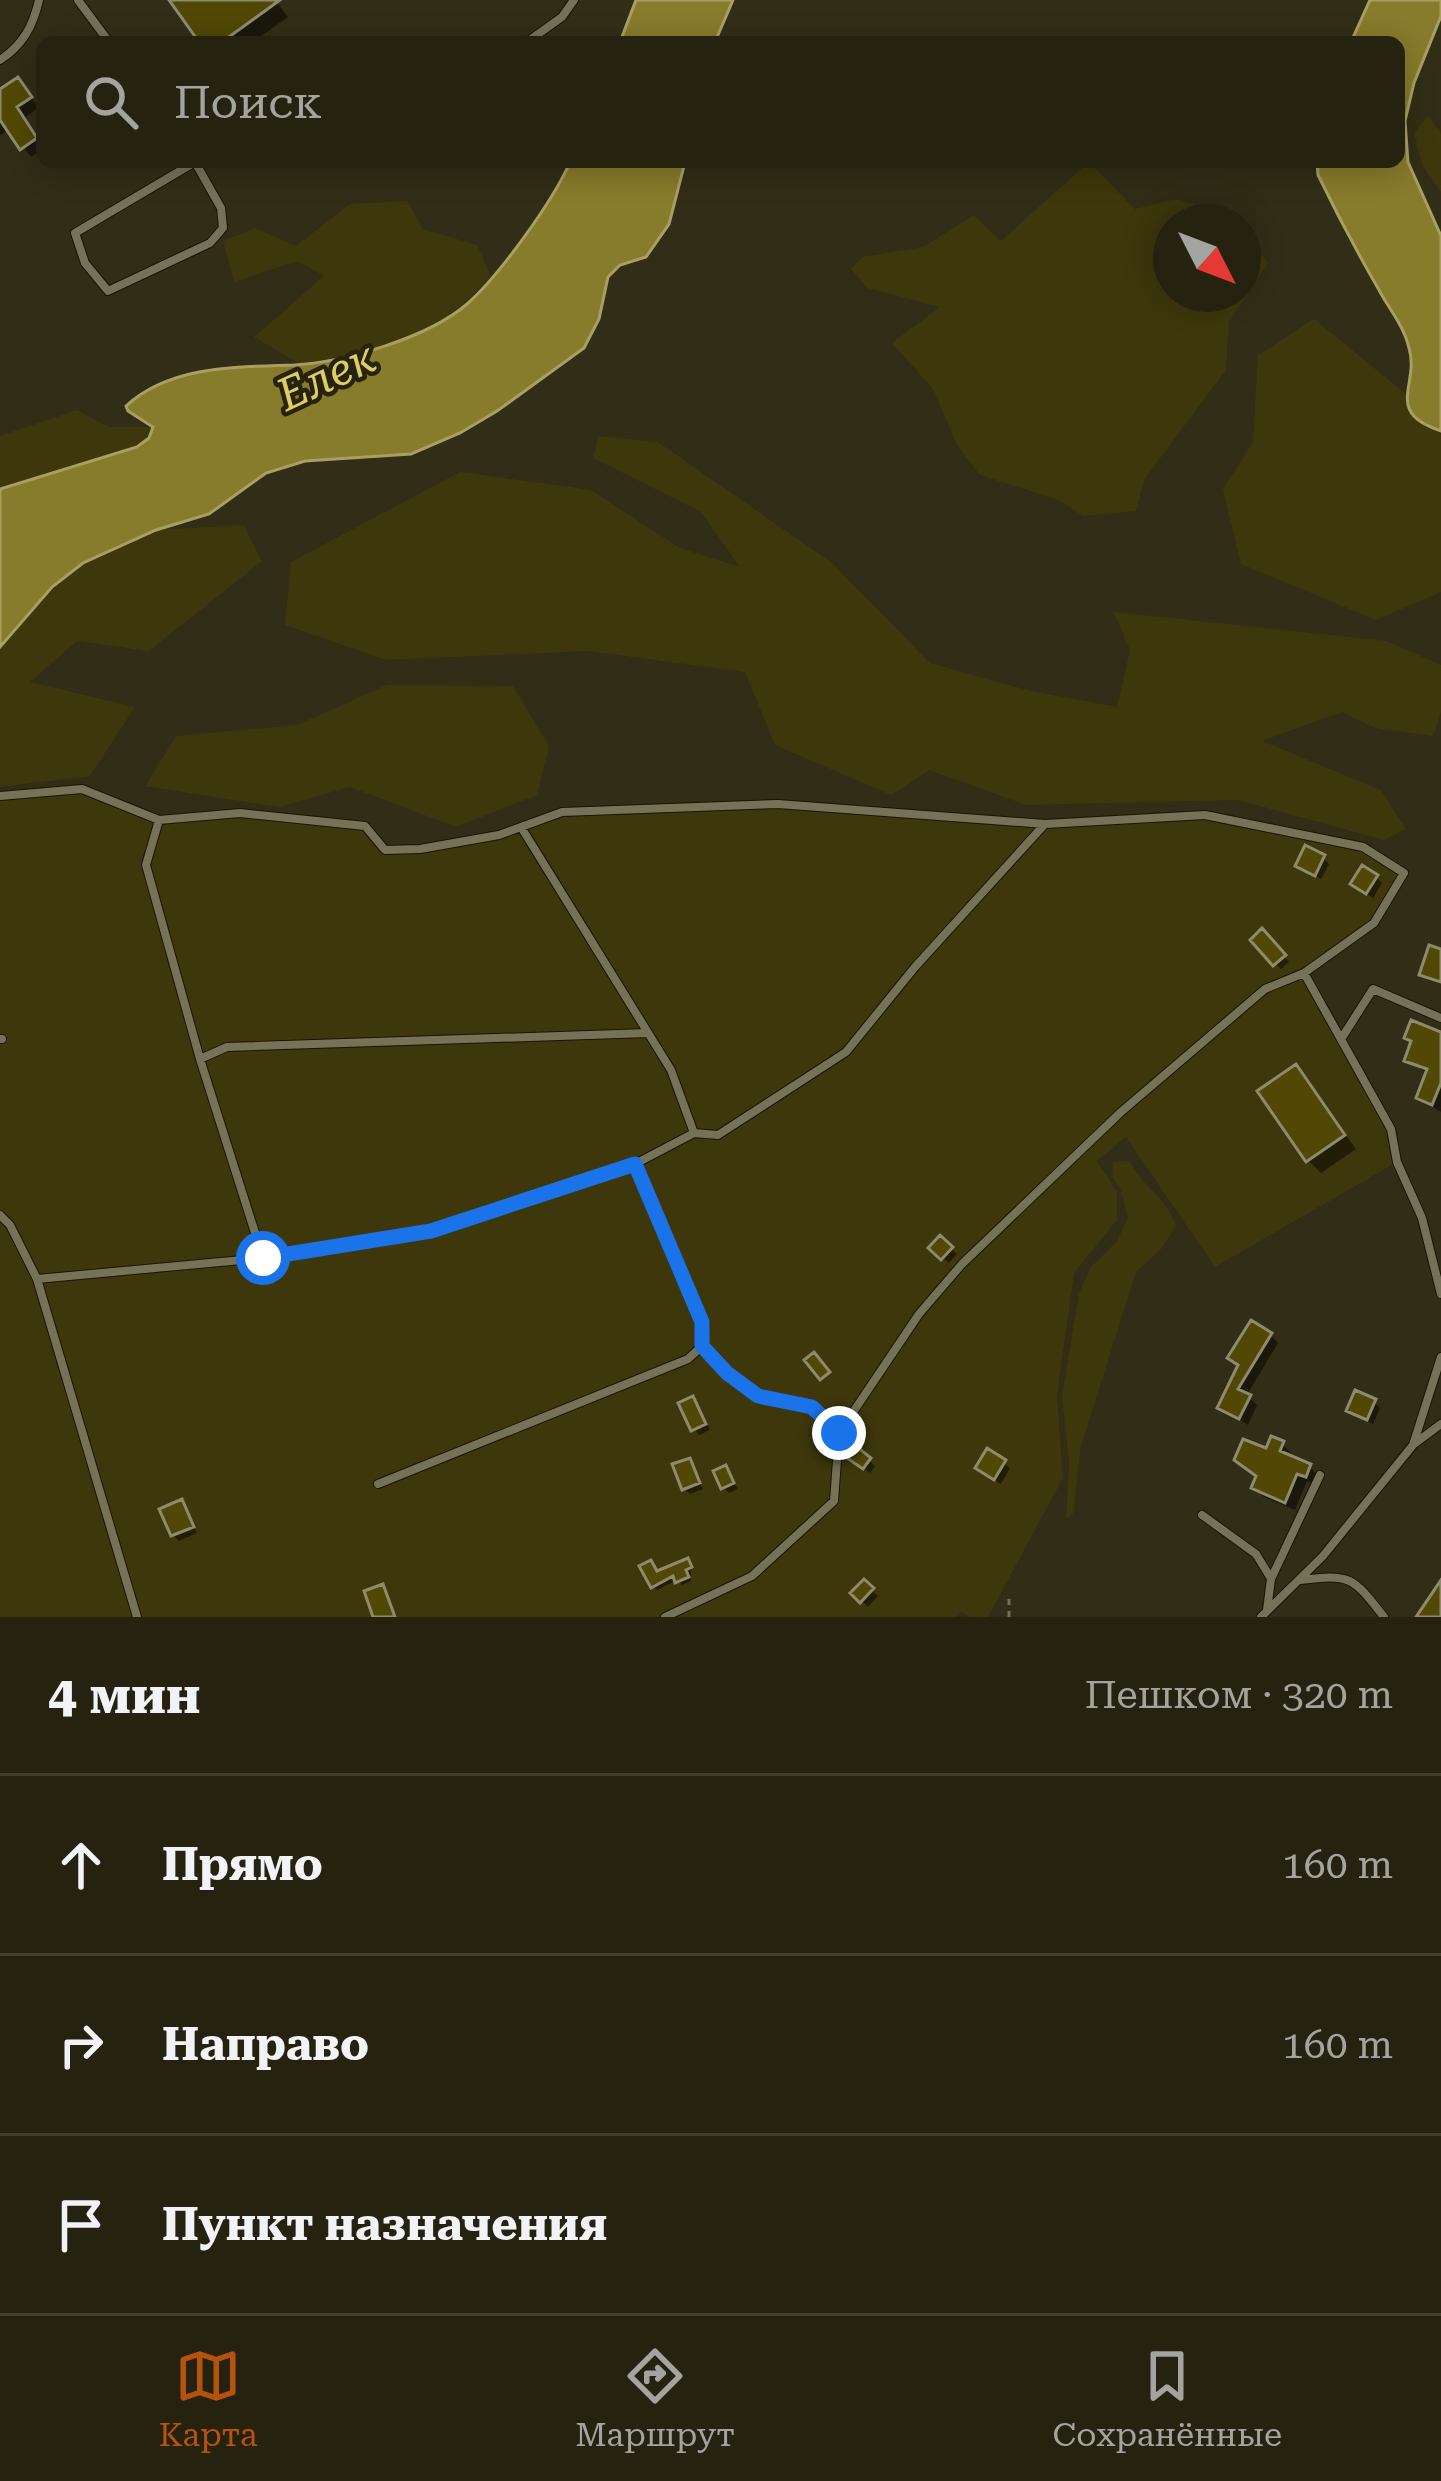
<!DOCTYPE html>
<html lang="ru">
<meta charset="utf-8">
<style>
body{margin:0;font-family:"Roboto Serif",serif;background:#2d2a19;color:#f1f3f6}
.compass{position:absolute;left:1153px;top:204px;width:108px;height:108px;border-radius:50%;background:#252210;box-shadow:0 6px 30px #0003;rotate:132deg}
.stop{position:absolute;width:36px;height:36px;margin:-27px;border:9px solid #1a73e8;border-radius:50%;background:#fff}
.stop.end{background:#1a73e8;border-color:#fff;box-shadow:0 3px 12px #0008}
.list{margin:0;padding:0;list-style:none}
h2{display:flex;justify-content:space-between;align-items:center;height:156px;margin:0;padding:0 48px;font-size:51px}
h2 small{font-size:39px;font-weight:400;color:#a3a49f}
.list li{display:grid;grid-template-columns:78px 1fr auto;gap:36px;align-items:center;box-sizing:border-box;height:180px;padding:0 48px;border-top:3px solid #423f30}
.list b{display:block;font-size:45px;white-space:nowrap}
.list em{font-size:39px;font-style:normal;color:#a3a49f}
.icon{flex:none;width:66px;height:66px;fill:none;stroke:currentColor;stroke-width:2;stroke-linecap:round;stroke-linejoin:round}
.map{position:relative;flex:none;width:1441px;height:1617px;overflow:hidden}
.search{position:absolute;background:#252210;box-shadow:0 6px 30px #0003;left:36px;right:36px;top:36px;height:132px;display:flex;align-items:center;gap:30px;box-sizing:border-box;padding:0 42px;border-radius:18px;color:#a3a49f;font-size:45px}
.sheet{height:696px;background:#252210}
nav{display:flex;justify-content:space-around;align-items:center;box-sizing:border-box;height:168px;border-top:3px solid #423f30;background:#252210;font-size:33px;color:#a3a49f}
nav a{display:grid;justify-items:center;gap:6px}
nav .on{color:#b45309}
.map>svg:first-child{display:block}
.green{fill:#3e370c}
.water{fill:#877b2c;stroke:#a89f63;stroke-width:3}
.shadow{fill:#0007}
.building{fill:#514805;stroke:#8e8a6f;stroke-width:3}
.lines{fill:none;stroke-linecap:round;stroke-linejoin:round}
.lane-casing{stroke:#191501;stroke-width:10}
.path{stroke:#74705c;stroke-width:3;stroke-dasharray:6 6;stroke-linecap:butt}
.lane{stroke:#767258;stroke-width:8}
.route{stroke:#1a73e8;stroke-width:15}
.labels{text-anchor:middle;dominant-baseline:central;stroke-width:9;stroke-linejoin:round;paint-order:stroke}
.water-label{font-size:45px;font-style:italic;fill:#dece62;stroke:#27230c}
</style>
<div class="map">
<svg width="1441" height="1617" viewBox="0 0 1441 1617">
<rect width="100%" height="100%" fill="#312d16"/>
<!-- green -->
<path class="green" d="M1428,115L1441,134V192L1422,165L1414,133Z
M1089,162L1135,209L1176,199L1235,216L1239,222H1171V294H1243V228L1268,263L1229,322L1226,370L1144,480L1136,511L1083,516L1059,500L980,475L957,445L933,389L892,343L940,307L867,288L851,269L862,257L923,247L974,215L1001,241Z
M407,201L423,229L477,245L491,276C437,340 378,349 300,364L254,337L324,276L297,261L234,282L223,241L255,228L296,246L350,204Z
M1314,319L1405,393C1411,417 1425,419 1441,435V592L1376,620L1241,564L1223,489L1253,442L1258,355Z
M77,410L109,427H154L149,438L137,447L0,489V436Z
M598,436L658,442L832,563L930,663L1031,691L1117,707L1130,650L1114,612L1387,641L1441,665V712L1433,736L1375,728L1342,712L1262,741L1381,790L1406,829L1384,840L1238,800L1026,805L929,770L891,795L775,745L745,672L588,651L386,660L285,625L291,562L460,472L591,490L680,548L740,567L701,512L593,458Z
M244,525L262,561L149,651L77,641L30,682L135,707L90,776L0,787V647L52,587L83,563L156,530Z
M387,685L513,686L549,746L537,795L456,827L350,787L279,807L145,786L176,736L297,725Z
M82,789L159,820L240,813L365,826L385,850L420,849L499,835L562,812L778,804L1045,824L1205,815L1363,847L1404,873L1374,923L1305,973L1391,1129L1397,1162L1215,1267L1126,1137L1097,1161L1117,1192V1220L1074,1273L1057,1396L1063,1478L988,1617H970L961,1611L954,1617H0V796Z
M1130,1161C1142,1187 1168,1199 1176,1226L1161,1249L1136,1272L1081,1446L1073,1514L1066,1519L1069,1464L1062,1397L1079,1293L1091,1267L1117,1241L1128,1218L1120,1188L1112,1177L1113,1162Z"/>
<!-- water -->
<path class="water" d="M636,0H733L715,42H620Z
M1370,0H1441V16L1414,83L1405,121L1408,162L1441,236V431C1383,412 1420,385 1409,348C1404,326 1389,309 1379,290C1357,252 1337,214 1318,175L1317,162H1399V42H1351Z
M570,162H685L669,224L646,257L620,265L608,277L599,319L584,348L497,411L460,433L411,454L305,461L266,473L209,514L156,530L83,563L52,587L0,647V489L137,447L149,438L153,427L128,411L126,406C171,365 237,367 294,365C344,362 428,338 467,304C499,276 553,201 570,162Z"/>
<!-- shadow -->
<path class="shadow" d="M181,0H275L288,17L253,42H203Z
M18,80L39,108L24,118L42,145V150L31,157L10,129L0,135V92Z
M1323,858L1329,864L1321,879L1299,865Z
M1376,877L1382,883L1373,898L1360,889Z
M1262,933L1289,962L1281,969L1254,940Z
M1441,1035V1112L1419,1098L1428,1074L1407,1060L1413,1044L1407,1038Z
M1296,1068L1356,1149L1321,1173L1308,1160Z
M940,1239L957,1254L949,1263L933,1248Z
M1270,1335L1278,1343L1246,1396L1257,1405L1248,1425L1221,1407Z
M693,1399L710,1430L699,1435L694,1429Z
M1374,1402L1380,1408L1373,1424L1349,1410Z
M1282,1444L1292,1454L1290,1459L1310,1467L1319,1477L1316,1485L1307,1481L1295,1510L1264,1497L1254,1488L1267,1452Z
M988,1453L1010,1468L1001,1484L985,1473Z
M869,1460L875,1466L870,1473L857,1463Z
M689,1461L703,1489L690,1494L684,1488Z
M726,1469L738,1489L729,1493L724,1487Z
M181,1503L197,1533L179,1541L173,1535Z
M691,1566V1581L682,1585L677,1580L657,1590L653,1586Z
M864,1583L878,1596L868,1607L854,1593Z"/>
<!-- building -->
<path class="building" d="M169,0H280L222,42H199Z
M18,77L32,97L17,107L37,138L20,150L0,120V89Z
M1305,845L1325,855L1315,876L1295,866Z
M1362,865L1378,875L1366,894L1350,884Z
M1262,928L1286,955L1273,966L1250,940Z
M1429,945L1441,949V982L1419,975Z
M1411,1020L1441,1032V1083L1432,1105L1416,1098L1427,1069L1404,1061L1411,1041L1404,1038Z
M1296,1064L1345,1135L1306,1162L1257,1091Z
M940,1235L953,1247L941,1260L928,1248Z
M1251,1320L1272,1333L1238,1389L1251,1395L1239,1419L1217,1408L1238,1365L1227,1358Z
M814,1352L830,1372L820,1380L804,1360Z
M1355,1390L1376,1399L1367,1420L1346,1411Z
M693,1396L706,1424L691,1431L678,1403Z
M1271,1436L1284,1441L1280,1451L1311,1464L1306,1477L1297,1474L1285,1503L1251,1488L1256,1476L1234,1460L1243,1439L1266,1448Z
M856,1446L871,1458L863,1469L847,1458Z
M987,1448L1006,1460L994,1480L975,1468Z
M690,1458L700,1483L682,1490L672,1464Z
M726,1465L734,1483L721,1489L713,1471Z
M182,1499L194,1527L171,1536L159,1509Z
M688,1558L692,1567L686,1570L689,1577L675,1583L673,1576L651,1588L639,1566L651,1560L657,1571Z
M864,1579L874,1588L860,1603L850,1593Z
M1441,1580V1617H1416Z
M383,1584L395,1617H373L364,1591Z"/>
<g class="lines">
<!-- lane casing -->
<g class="lane-casing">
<path id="lane" d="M78,0L109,42
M527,42L562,17L574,0
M0,60C23,45 33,26 39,0
M195,162L221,208L223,228L210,243L108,291L85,263L75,233Z
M0,796L82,789L159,820L240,813L365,826L385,850L420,849L499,835L562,812L778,804L1045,824L1205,815L1363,847L1404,873L1374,923L1304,973L1391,1129L1397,1162L1422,1218L1441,1294
M159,820L146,865L200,1059L263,1258
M521,827L671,1070L694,1133
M1343,1036L1373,989L1441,1018
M0,1039H2
M200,1059L227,1047L648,1033
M0,1215L10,1225L37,1279L137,1617
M37,1279L263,1258L432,1231L635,1164L694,1133L718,1135L846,1052L915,967L1044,825
M702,1346L727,1373L758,1396L812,1407L839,1433
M1414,1444L1441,1424
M378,1484L688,1359L702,1346V1322L635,1164
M1202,1515L1256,1554L1270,1577
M1300,1580C1351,1574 1352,1576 1384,1617
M1267,1610L1271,1579L1320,1475
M665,1617L752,1576L834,1501L839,1433L919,1314L962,1264L1121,1112L1265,989L1304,973
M1261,1617L1323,1556L1413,1445L1441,1357"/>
</g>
<!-- path -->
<path class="path" d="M1009,1617V1598"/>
<!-- lane -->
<use href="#lane" class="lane"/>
</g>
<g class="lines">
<!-- route -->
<path class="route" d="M263,1258L431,1231L635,1164L702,1322V1346L727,1373L758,1396L812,1407L839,1433"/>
</g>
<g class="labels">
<!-- water labels -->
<g class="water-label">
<text transform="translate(326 376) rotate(-25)">Елек</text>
</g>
</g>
</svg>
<svg class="compass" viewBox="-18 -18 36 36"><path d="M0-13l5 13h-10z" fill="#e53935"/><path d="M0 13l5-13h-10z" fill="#a3a49f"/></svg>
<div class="stop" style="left:263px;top:1258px"></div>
<div class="stop end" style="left:839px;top:1433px"></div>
<div class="search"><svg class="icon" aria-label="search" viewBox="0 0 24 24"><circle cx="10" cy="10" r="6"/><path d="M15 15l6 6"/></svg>Поиск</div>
</div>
<section class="sheet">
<h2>4 мин<small>Пешком · 320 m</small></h2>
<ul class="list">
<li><svg class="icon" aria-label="ahead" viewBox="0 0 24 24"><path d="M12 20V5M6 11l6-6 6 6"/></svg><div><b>Прямо</b></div><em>160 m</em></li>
<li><svg class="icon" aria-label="right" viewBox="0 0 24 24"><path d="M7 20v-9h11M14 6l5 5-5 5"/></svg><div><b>Направо</b></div><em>160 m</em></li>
<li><svg class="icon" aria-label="arrive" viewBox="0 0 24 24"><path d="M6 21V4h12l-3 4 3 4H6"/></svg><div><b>Пункт назначения</b></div></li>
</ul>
</section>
<nav>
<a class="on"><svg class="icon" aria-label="map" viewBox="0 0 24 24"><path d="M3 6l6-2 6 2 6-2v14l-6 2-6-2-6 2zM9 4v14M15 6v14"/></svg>Карта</a>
<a><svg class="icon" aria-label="directions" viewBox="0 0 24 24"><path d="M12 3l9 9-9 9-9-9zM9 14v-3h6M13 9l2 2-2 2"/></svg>Маршрут</a>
<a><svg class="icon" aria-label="saved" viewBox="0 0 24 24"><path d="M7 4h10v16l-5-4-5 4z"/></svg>Сохранённые</a>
</nav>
